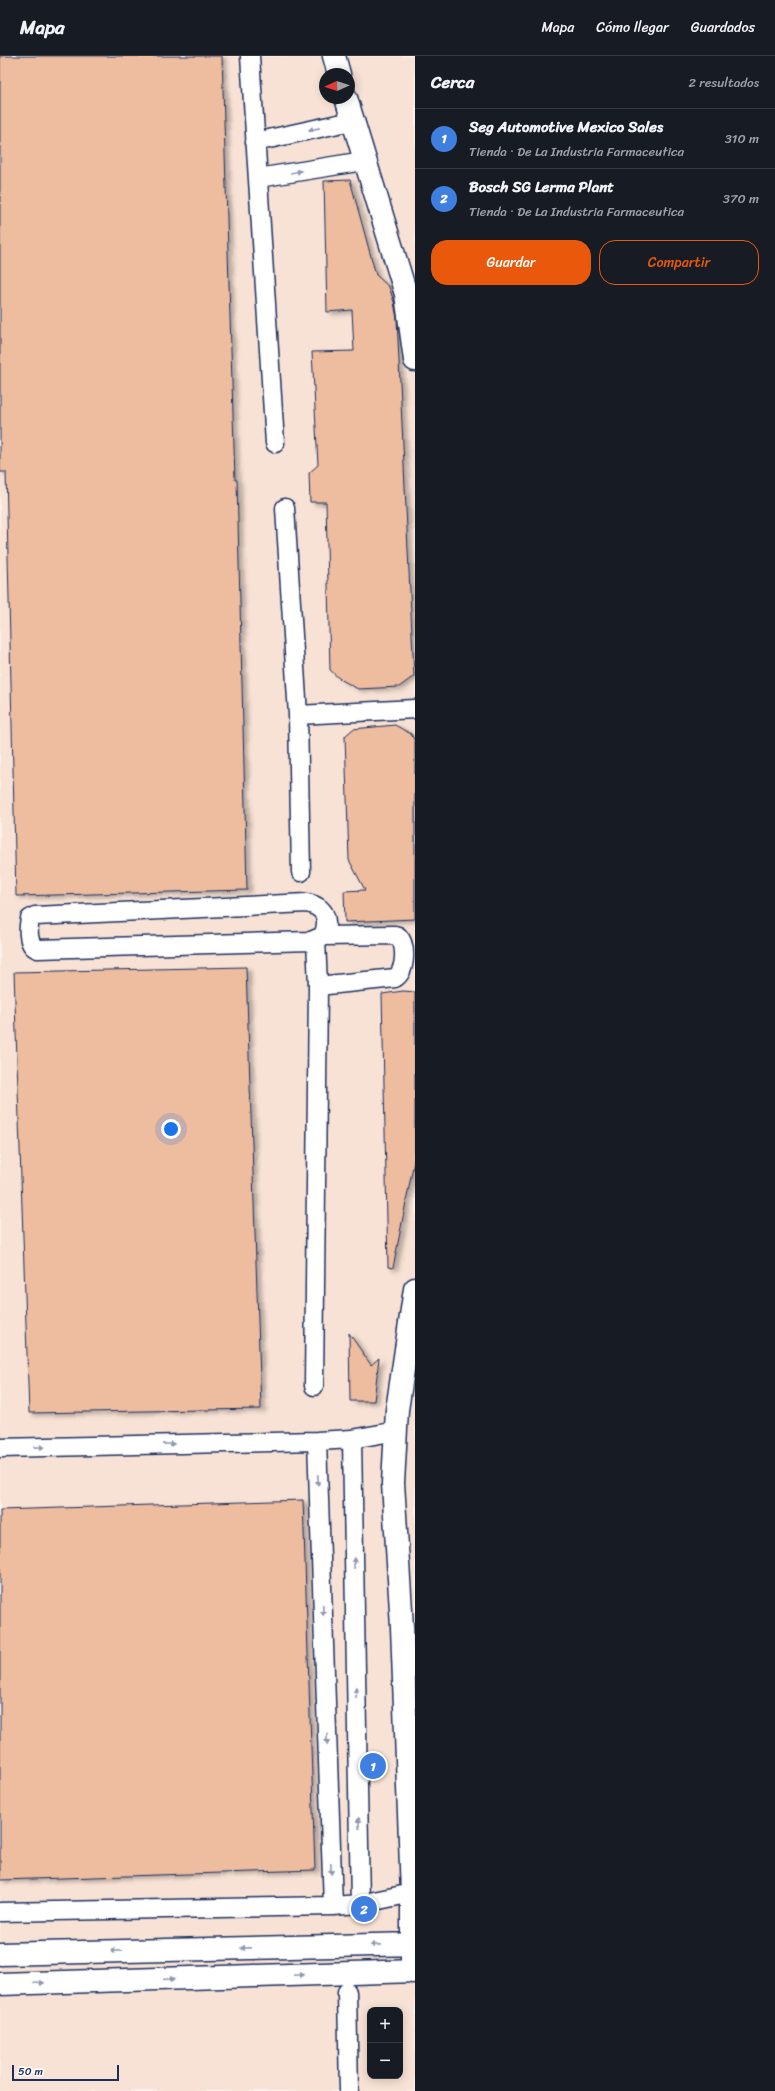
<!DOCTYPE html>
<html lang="es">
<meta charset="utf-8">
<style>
body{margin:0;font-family:Sriracha,sans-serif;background:#20242c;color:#f1f3f6}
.controls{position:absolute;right:12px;bottom:12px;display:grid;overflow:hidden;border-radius:8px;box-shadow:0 2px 10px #0003}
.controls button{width:36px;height:36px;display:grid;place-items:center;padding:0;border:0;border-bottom:1px solid #363941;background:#171b24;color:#f1f3f6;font:20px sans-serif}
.compass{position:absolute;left:319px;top:12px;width:36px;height:36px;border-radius:50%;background:#171b24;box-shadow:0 2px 10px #0003;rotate:267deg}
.scale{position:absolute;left:12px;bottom:10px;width:107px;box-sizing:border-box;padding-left:4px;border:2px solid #1b2f5e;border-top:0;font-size:11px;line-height:14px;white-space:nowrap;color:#1b2f5e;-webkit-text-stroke:3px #fff;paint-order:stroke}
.you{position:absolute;left:171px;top:1073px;width:14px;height:14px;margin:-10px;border:3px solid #fff;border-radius:50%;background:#1a73e8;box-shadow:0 0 0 6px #1a73e833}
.badge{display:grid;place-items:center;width:26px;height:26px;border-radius:50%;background:#ea580c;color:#fff;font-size:13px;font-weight:700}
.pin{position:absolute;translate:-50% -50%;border:2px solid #fff;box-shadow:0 1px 4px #0006}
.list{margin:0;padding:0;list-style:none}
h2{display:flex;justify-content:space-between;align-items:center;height:52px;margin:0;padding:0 16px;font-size:17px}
h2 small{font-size:13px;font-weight:400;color:#9ea1a6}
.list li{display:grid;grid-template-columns:26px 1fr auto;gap:12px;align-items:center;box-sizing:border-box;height:60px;padding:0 16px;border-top:1px solid #363941}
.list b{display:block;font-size:15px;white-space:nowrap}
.list p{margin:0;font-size:13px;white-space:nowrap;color:#9ea1a6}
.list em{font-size:13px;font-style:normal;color:#9ea1a6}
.actions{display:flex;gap:8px;padding:12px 16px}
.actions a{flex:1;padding:9px 0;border:1px solid #ea580c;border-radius:16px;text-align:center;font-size:14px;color:#ea580c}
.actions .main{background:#ea580c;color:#fff}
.map{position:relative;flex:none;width:415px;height:2035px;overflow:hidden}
header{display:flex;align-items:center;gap:24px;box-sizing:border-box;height:56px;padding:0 20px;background:#171b24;border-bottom:1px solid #363941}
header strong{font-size:19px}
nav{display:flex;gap:22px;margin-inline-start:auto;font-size:14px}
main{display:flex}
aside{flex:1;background:#171b24}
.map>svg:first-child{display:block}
.built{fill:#f8e2d5;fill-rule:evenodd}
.building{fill:#eebc9f;stroke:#1b2f5e;filter:url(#shadow)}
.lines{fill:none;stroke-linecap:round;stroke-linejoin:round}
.minor-casing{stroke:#1b2f5e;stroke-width:21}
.major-casing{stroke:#1b2f5e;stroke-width:25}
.minor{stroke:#fff;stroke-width:18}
.major{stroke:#fff;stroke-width:22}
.oneway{fill:#8d97ae}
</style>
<header>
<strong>Mapa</strong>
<nav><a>Mapa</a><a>Cómo llegar</a><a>Guardados</a></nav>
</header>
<main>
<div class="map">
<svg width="415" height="2035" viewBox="0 0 415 2035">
<defs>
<filter id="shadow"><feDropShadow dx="4.5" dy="2.5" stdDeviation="2" flood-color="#0004"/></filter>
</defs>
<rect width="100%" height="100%" fill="#fcf2ec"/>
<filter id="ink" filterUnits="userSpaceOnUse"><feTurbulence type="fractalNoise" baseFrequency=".025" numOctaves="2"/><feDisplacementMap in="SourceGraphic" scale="8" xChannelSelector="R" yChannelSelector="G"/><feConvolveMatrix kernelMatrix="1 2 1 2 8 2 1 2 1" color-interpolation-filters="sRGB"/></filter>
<g filter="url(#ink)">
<!-- built -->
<path class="built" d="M0,0H415V2035H0ZM325,18H349V42H325ZM370,1954H400V2020H370Z"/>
<!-- building -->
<path class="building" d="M0,0H222L235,424H237L247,834L16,840L6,416H0Z
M350,124L376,219L389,231L394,246L397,263L414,620L399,631L358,633L340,623L330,614L326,446H310L309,417L318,409L312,296L354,295L352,254L327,256L324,125Z
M395,669L411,678L415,685V863L345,866L344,835L365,834L349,804L345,680L353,673Z
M246,911L261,1353L29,1357L14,916Z
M403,935L415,936V1100L393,1212L388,1211L382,938Z
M349,1277L371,1309L379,1302L374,1345H350Z
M303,1444L315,1814L0,1824V1454Z"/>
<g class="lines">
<!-- minor casing -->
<g class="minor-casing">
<path id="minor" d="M250,0L275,387
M255,86L352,65
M258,122L364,105
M285,452L298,659L301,816
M298,659L415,653
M316,884L318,930L395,922C406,915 407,889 398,880L394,879L323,880L311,885L38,893C27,890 28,872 30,863L35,860L307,847C325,851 330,863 323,880
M314,1330L318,930
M352,1383L360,1848
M317,1385L333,1850
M0,1392L317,1385L352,1383L397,1375
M0,1856L333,1850L360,1848L412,1837
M347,1936L349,2035"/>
</g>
<!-- major casing -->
<g class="major-casing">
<path id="major" d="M334,0L339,18
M346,42L406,238L415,304
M0,1898L415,1888
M412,1916V1837L402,1571L393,1427L397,1354L415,1233
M0,1928L415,1915"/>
</g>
<!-- minor -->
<use href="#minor" class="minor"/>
<!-- major -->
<use href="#major" class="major"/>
</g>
<!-- one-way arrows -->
<defs><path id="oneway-solid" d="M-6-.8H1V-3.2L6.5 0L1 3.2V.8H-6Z"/></defs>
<g class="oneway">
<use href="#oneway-solid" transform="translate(314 73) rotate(169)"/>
<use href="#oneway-solid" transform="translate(296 116) rotate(-10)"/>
<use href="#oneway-solid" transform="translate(169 1388) rotate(-1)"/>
<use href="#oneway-solid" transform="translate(39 1391) rotate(-1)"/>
<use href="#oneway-solid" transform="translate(318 1424) rotate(88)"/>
<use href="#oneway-solid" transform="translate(354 1507) rotate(-91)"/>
<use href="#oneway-solid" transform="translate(323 1554) rotate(88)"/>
<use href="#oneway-solid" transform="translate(356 1637) rotate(-91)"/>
<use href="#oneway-solid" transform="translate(327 1683) rotate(88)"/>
<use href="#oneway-solid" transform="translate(359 1767) rotate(-91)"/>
<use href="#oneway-solid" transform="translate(331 1813) rotate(88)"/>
<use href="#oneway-solid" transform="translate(376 1889) rotate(179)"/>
<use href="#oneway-solid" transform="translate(246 1892) rotate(179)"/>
<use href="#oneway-solid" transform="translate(116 1895) rotate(179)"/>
<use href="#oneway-solid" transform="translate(299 1919) rotate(-2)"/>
<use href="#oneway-solid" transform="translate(169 1923) rotate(-2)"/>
<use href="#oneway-solid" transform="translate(39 1927) rotate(-2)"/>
</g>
</g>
</svg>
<div class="controls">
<button>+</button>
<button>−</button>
</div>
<svg class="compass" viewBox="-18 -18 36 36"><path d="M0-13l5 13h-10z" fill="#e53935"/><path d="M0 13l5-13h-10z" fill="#9ea1a6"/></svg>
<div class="scale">50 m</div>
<div class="you"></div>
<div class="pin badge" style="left:373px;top:1710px;background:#3f7fe0">1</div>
<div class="pin badge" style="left:364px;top:1853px;background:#3f7fe0">2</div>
</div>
<aside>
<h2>Cerca<small>2 resultados</small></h2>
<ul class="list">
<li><span class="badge" style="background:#3f7fe0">1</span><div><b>Seg Automotive Mexico Sales</b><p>Tienda · De La Industria Farmaceutica</p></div><em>310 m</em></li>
<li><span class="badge" style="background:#3f7fe0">2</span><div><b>Bosch SG Lerma Plant</b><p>Tienda · De La Industria Farmaceutica</p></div><em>370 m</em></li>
</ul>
<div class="actions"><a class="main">Guardar</a><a>Compartir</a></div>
</aside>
</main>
